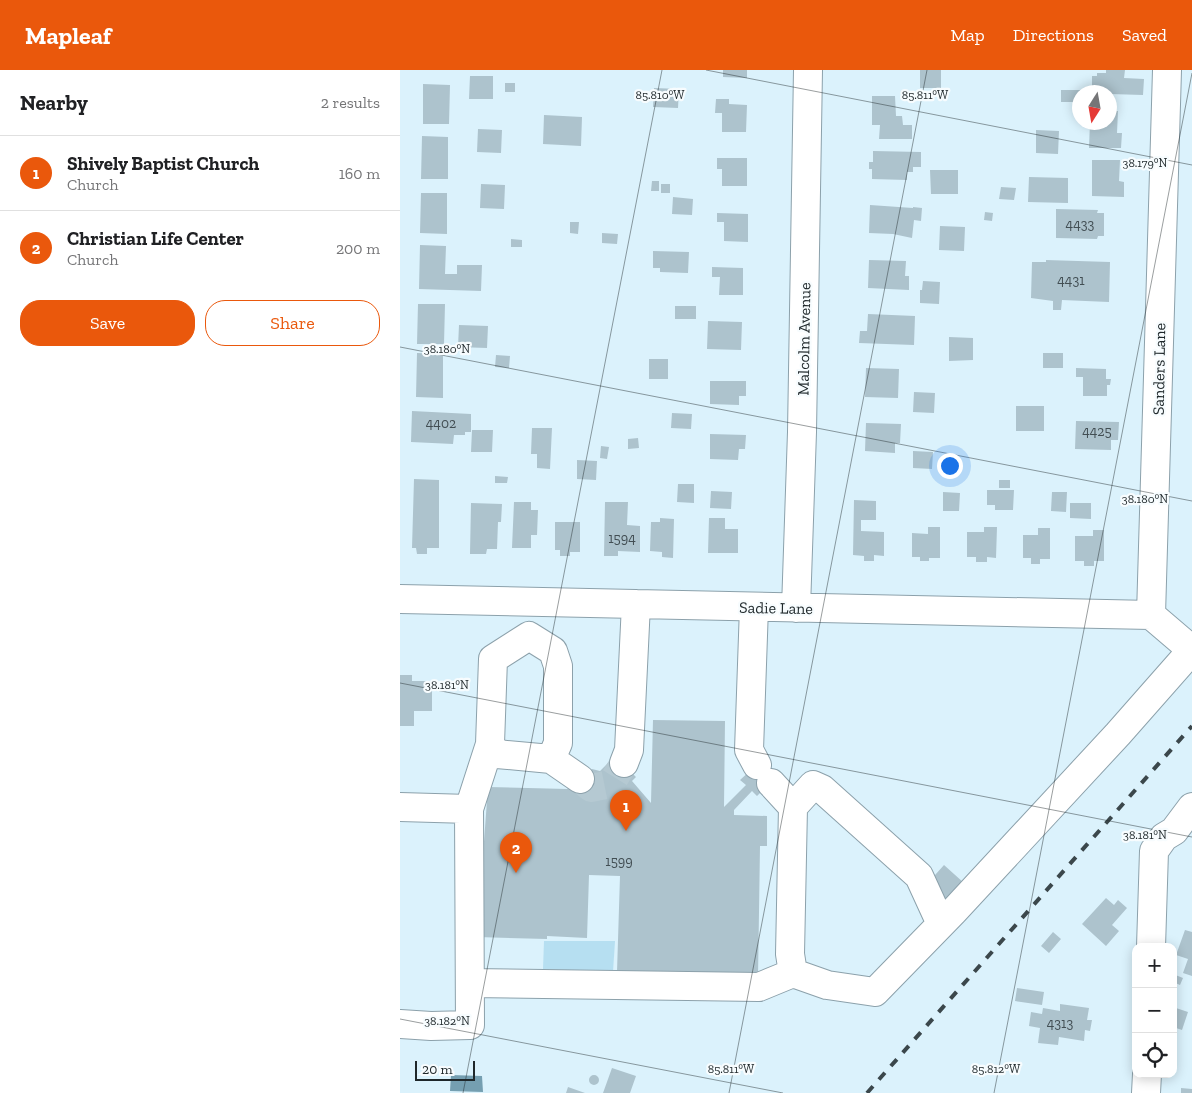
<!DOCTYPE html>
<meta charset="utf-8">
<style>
body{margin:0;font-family:"Zilla Slab",serif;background:#f2f2f2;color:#202124}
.controls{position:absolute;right:15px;bottom:15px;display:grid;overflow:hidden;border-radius:10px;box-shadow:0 2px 12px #0003}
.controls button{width:45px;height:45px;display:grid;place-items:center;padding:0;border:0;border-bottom:1px solid #e0e0e0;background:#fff;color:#202124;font:25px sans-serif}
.compass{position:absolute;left:672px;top:15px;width:45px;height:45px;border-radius:50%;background:#fff;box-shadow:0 2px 12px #0003;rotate:191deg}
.scale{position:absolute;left:15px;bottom:12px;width:60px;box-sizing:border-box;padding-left:5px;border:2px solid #1e272a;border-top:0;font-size:14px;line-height:18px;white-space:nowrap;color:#1e272a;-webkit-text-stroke:4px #f7fcfe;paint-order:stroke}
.you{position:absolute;left:549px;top:395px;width:18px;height:18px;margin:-12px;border:4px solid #fff;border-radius:50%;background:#1a73e8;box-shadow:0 0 0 8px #1a73e833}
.badge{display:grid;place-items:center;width:32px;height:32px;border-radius:50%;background:#ea580c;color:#fff;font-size:16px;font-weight:700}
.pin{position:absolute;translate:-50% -41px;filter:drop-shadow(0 1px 2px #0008)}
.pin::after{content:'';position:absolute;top:26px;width:18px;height:15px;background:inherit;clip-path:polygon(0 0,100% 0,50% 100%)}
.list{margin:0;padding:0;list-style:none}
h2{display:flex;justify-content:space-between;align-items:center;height:65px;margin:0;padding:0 20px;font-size:21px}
h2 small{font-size:16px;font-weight:400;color:#757577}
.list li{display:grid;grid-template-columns:32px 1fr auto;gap:15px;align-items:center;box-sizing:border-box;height:75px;padding:0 20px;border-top:1px solid #e0e0e0}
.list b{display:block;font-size:19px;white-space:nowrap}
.list p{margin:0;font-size:16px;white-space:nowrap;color:#757577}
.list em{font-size:16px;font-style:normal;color:#757577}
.actions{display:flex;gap:10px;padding:15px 20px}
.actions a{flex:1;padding:11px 0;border:1px solid #ea580c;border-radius:20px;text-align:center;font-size:18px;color:#ea580c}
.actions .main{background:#ea580c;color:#fff}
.icon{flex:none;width:28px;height:28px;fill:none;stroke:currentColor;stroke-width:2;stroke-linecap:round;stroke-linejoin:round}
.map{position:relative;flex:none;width:792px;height:1023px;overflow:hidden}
header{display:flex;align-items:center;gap:30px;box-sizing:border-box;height:70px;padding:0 25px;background:#ea580c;color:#fff}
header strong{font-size:24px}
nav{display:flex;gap:28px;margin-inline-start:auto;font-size:18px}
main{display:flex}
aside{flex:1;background:#fff}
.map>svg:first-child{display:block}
.green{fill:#b6dff1}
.water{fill:#759fb1}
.building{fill:#adc3cd}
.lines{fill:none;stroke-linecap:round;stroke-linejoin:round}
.minor-tunnel{stroke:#b5c9d2;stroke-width:28;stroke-dasharray:28 14;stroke-linecap:butt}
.minor-casing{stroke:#8ca1ab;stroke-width:30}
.minor{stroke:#fff;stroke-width:28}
.rail{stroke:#3b474b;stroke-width:4;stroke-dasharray:9 9;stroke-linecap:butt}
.ticks{fill:none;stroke:#1e272a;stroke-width:1;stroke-opacity:0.45}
.labels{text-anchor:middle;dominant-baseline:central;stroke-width:4.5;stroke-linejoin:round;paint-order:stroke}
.number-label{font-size:14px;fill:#424e53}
.street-label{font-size:16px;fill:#1e272a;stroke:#f7fcfe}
.ticks-label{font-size:12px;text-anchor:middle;fill:#1e272a;stroke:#f7fcfe;stroke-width:4.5;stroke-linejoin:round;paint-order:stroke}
</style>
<header>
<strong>Mapleaf</strong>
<nav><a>Map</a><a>Directions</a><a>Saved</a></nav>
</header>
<main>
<aside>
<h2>Nearby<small>2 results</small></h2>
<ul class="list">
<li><span class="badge">1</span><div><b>Shively Baptist Church</b><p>Church</p></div><em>160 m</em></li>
<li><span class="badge">2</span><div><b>Christian Life Center</b><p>Church</p></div><em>200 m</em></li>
</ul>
<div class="actions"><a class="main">Save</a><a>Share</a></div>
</aside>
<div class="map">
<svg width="792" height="1023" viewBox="0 0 792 1023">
<rect width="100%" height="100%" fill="#dbf2fc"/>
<!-- green -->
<path class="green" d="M144,871H215L213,902L143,899Z"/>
<!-- water -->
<path class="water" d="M51,1005L82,1006L83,1022L50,1021Z"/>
<!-- building -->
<path class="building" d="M323,0H347V8L323,7Z
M520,0H541V18H520Z
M706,0H725L724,8L744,9L743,25L710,24V22H696V21H692V6H697V3H706Z
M70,6H93V29H69Z
M105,13H115V22H105Z
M23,14L50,15L49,54H23Z
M254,18L279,19L278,38L253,37Z
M661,20H680V32H661Z
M472,26H495L496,46H502L503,55H512V69H479L480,55H472Z
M316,29H329V34L347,35L346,62H322V43H315Z
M710,41H718L717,63H722L721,78H689L690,52H710Z
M144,45L182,47L181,76L143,74Z
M78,59L102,60L101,83L77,82Z
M636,60L659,61L658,84L636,83Z
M22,66L48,67V109H21Z
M473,81L521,82V97H513V102H507V110L472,109V99H469V92H473Z
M317,88H347V116H322V99H317Z
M692,90H720L719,111L724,112V127L692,126Z
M530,100H558V124H531Z
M629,107L668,108V133L628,132Z
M252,111H259V121H251Z
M81,114L105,115L104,139L80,138Z
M261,114H270V123H261Z
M601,117L616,118L614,130L599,129Z
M21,123H47V164L20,163Z
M273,127L293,129L292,145L272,144Z
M470,135L513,138V137L522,138L521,151L514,150L512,168L493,164L469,163Z
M656,139L698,140L697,143H704V166H698L697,169L656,168Z
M585,142L593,143L592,151L584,150Z
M317,143L348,144V172L324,171V152H317Z
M170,152H179L178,164L170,163Z
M540,156L565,157L564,181L539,180Z
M202,163L218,164L217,174L202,173Z
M111,169L122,170V177H111Z
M20,175L46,176L45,204H57V195H82L81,221L19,219Z
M253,181L289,182L288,203L260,202V198H253Z
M469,190L506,191L505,206H509V220L468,218Z
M646,190L710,192L709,232L662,230L661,240H653V231L631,228L632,192H646Z
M312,197L343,198V225H319L320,207H312Z
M523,211L540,212L539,234L520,233V220H522Z
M18,234H45L44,274H17Z
M275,236H296V249H275Z
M468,244L515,246L514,275L459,273L460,261H467Z
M308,251L342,252L341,280L307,279Z
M59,255L88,256L87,278L58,277Z
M549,267L573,268V290L549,291Z
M17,283L43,284V328L16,327Z
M643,283H663V298H643Z
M96,285L110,286L109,298L95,297Z
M249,289H268V309H249Z
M466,298L499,299L498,328L465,327Z
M676,298L706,299V309H711L710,315H707V326H683V307H676Z
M310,311H346V326H339V335L310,334Z
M514,322L535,323L534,343L513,342Z
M616,336H644V361H616Z
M12,341L71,344V362H65V365H54L53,374L11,372Z
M272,343L292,344L291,359L271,358Z
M676,351L719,352L718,370H711V380L675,379Z
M466,353L501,354L500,373H495V383L465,381Z
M132,358H152L150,399L137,398V384H131Z
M72,360H93L92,382H71Z
M310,364L346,365L345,379H339L338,390L310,389Z
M238,368L239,378L228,379V369Z
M201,376L209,377L207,389L200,388Z
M513,381L533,382L532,399L513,398Z
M177,390L197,391L196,410L177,409Z
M95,406L108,407L107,413H95Z
M14,409L39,410V478H27V484H17L16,478H12Z
M599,410H610V418H599Z
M278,414H294V433L277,432Z
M587,420H614L613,440H595V435H587Z
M311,421L332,422L331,439L310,438Z
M543,422L560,423L559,441H543Z
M652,422H667L666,442L651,441Z
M454,430L476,431V450H461V461L484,462V486L474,485V491H464V486L453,485Z
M114,432H131V440H138L137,465H131V478H112Z
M205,432H228L227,455L240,456V482L218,481V486H204Z
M71,433L102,434L101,452H98L97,479H87L86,484H70Z
M670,433H691V449L670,448Z
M260,448L274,449L273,488L262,487V482L250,481L251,452H260Z
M309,448H325V459H338V483H308Z
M155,452H180V482H170V486H160V480H155Z
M528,457H540V488H529V491H520V487H512V463L528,464Z
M584,457H597L596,488L587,487V492H576V487H567V462H584Z
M638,458H650V489H640V494H631V488H623V465H638Z
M693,460H704V491H694V496H684V491H675V466H693Z
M0,605H12V611H32V641H14V656H0Z
M253,650L325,651L324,737L346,715L340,710L362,690L377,706L357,726L352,721L334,740V745L367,746V776H360L358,907L217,902L220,806L189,805L187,868L147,866V869L77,867L88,717L167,719L192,699L200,701L215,686L236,707L232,711L251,733Z
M544,795L564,813L548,832L527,814Z
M706,828L714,835L718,830L727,838L712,855L719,861L706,876L682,854Z
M785,860L792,862V906L783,903L788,889L776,885Z
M653,862L661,869L649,883L641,876Z
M773,904L783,908L780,915L773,912Z
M617,918L644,922L642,935L615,931Z
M660,934L689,938L687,950H692L690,961L685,960L684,971L659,967L658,975L638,973L640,958L629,956L631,942L642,944L643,938L660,941Z
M773,937L788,942L782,960L773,957Z
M212,998L236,1006L230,1023H203Z
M189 1010a5 5 0 1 1 10 0a5 5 0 1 1-10 0Z
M168,1017L185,1023H166Z
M781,1018L792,1019V1023H781Z"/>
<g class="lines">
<!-- minor-tunnel -->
<path class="minor-tunnel" d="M180,709L191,718L211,714L224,693"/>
<!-- minor casing -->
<g class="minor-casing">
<path id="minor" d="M767,0L751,545L792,580
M0,529L751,545
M354,537L349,680L357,695
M396,538L402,362L408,0
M129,566L153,581L158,596V673L151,689L97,684L90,674L93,589Z
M151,689L180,709
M224,693L229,680L236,534
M371,713L393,737L390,884L393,903L427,915L475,922L553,842L718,664L792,580
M0,737L69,739
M393,737L413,715L422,719L519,806L541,854
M751,877L754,781L764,767L774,761L792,737
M70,913L359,917L393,903
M0,954L31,956L70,955L69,739L90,674
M746,1023L747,1004"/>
</g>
<!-- minor -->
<use href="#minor" class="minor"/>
<!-- rail -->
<path class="rail" d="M467,1023L792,656"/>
</g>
<!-- ticks -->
<path class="ticks" d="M306,0L792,95M0,277L792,431M0,613L792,767M0,949L383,1023M63,1023L262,0M329,1023L527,0M594,1023L792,3"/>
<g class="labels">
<!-- number labels -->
<g class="number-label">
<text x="680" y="154">4433</text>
<text x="671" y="210">4431</text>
<text x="41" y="353">4402</text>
<text x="697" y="361">4425</text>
<text x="222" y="468">1594</text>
<text x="219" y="791">1599</text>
<text x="660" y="953">4313</text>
</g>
<!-- street labels -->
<g class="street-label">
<text transform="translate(404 269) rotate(-89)">Malcolm Avenue</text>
<text transform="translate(759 299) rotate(-89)">Sanders Lane</text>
<text transform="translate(376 538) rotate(1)">Sadie Lane</text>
</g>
</g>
<g class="ticks-label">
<text x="525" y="29">85.811°W</text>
<text x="260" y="29">85.810°W</text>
<text x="745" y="97">38.179°N</text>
<text x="47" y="283">38.180°N</text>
<text x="745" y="433">38.180°N</text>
<text x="47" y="619">38.181°N</text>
<text x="745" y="769">38.181°N</text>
<text x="47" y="955">38.182°N</text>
<text x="331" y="1003">85.811°W</text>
<text x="596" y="1003">85.812°W</text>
</g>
</svg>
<div class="controls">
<button>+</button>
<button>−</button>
<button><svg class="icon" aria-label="locate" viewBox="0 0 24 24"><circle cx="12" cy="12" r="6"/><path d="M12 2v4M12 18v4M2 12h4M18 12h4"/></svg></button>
</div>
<svg class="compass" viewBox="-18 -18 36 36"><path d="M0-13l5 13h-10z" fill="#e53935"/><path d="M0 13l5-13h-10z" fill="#757577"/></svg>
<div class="scale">20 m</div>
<div class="you"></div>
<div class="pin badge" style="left:226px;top:761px">1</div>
<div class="pin badge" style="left:116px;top:803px">2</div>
</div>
</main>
